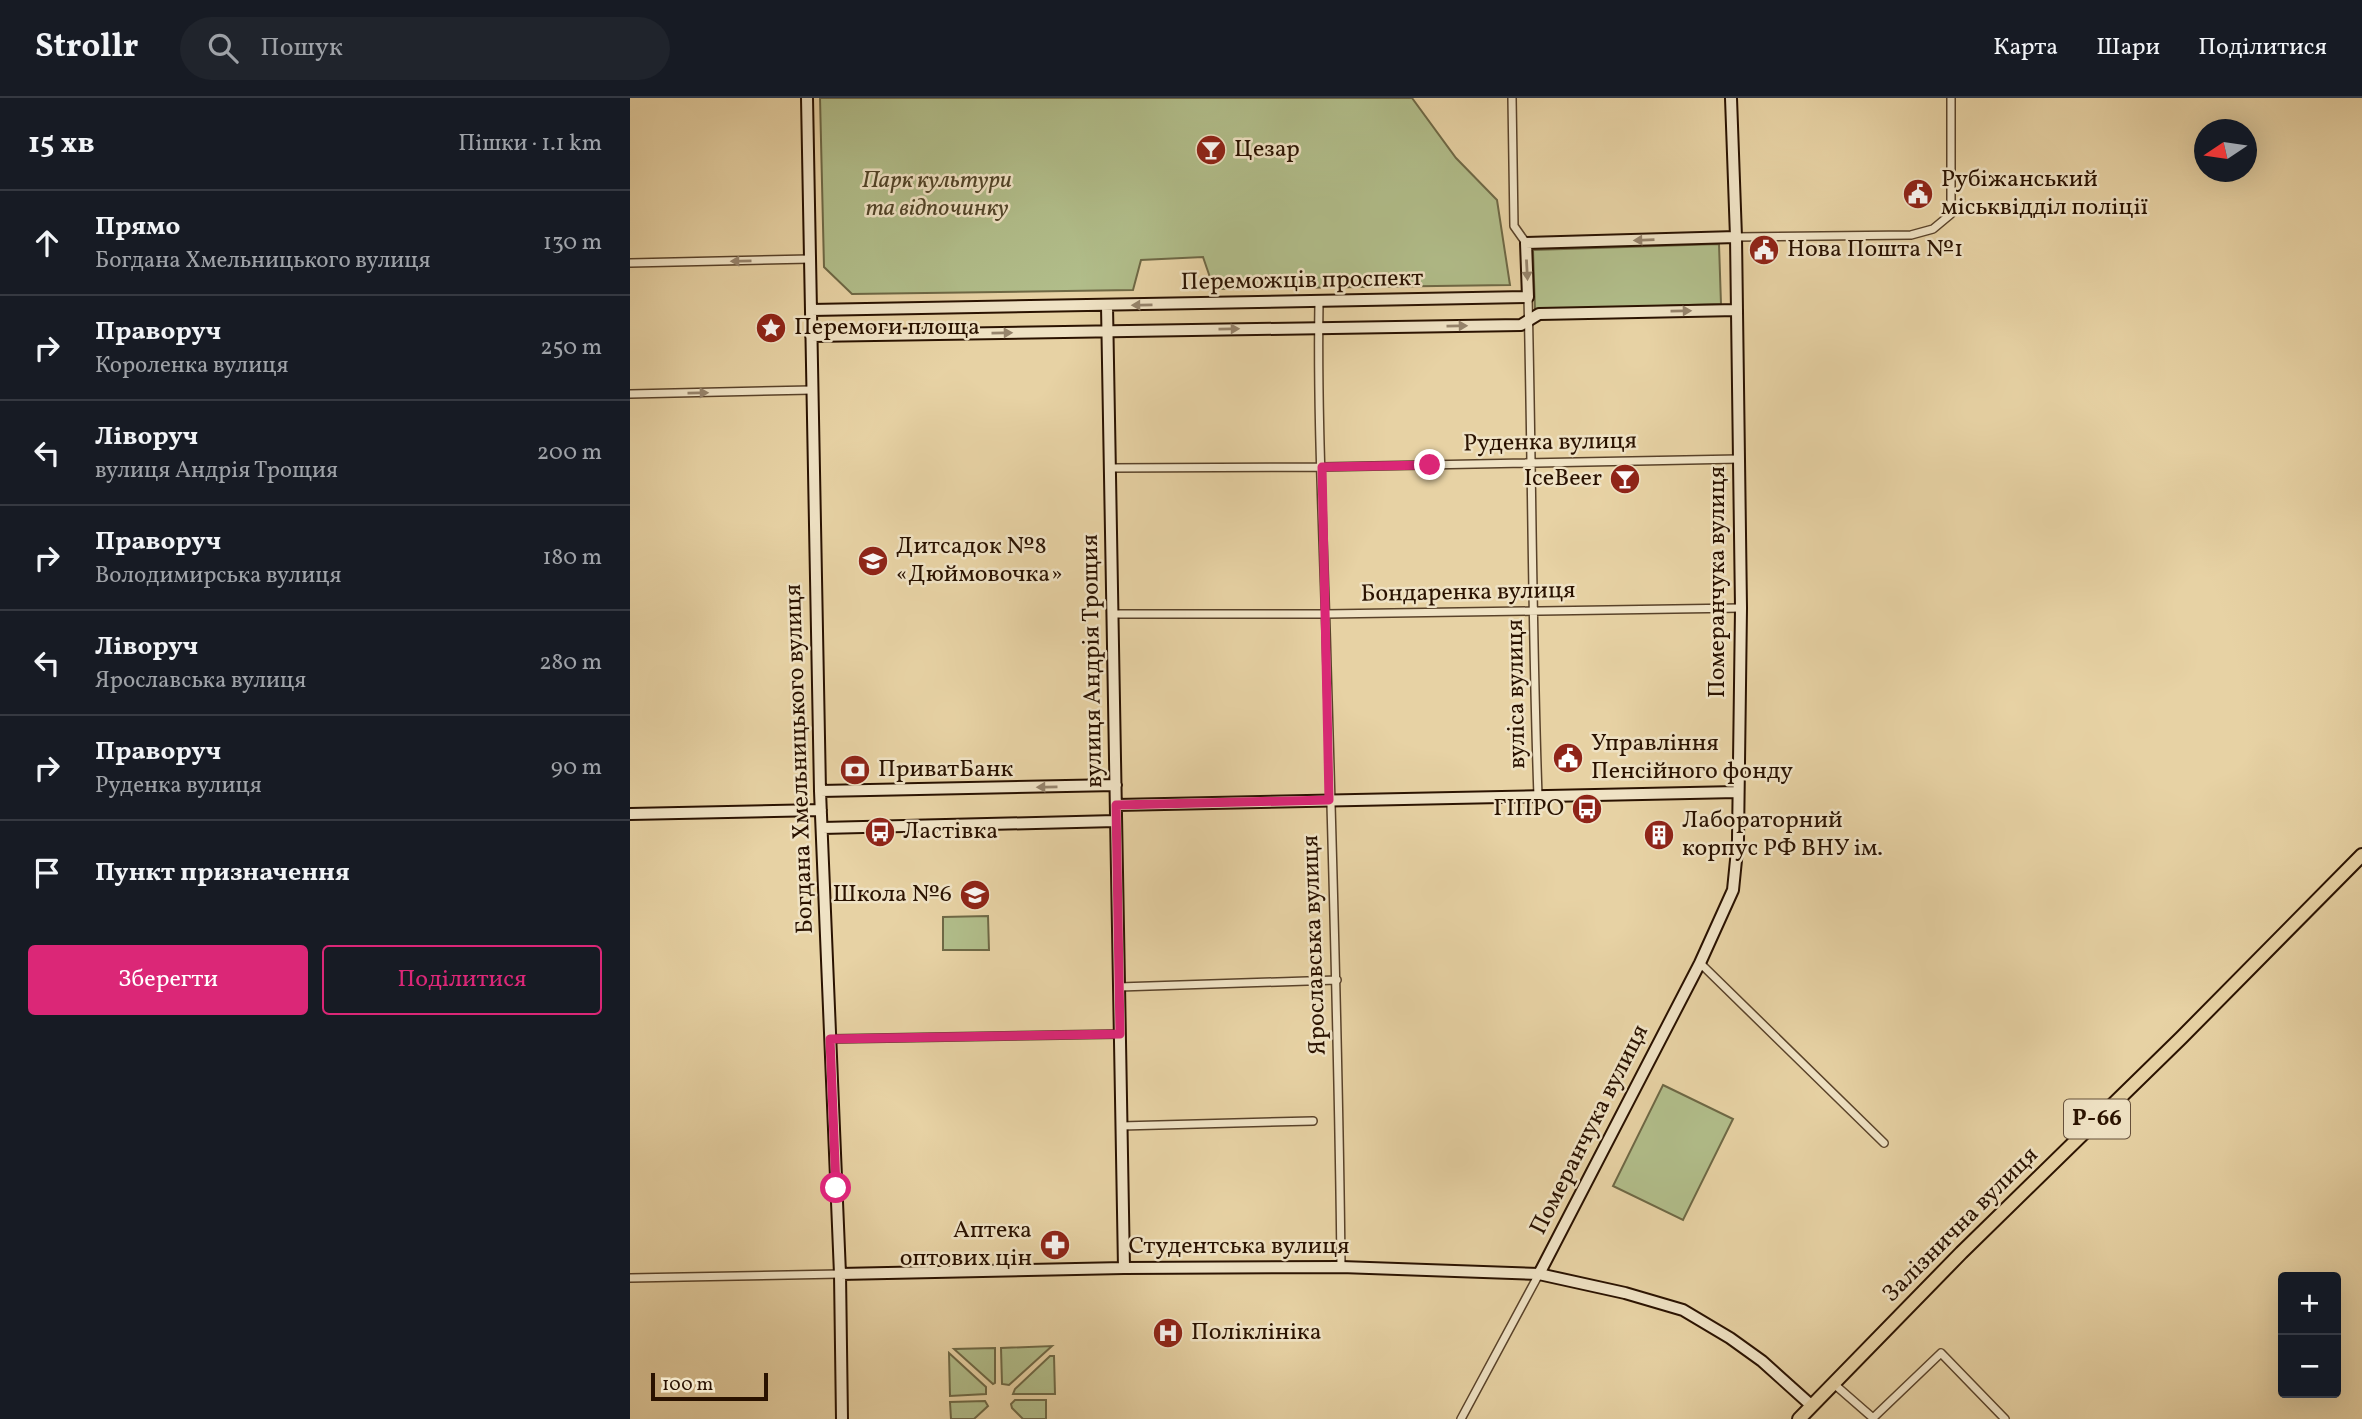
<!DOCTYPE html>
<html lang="uk">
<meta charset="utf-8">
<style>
body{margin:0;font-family:Vollkorn,serif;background:#20242c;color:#f1f3f6}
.controls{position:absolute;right:21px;bottom:21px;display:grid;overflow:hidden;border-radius:7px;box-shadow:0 7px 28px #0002}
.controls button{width:63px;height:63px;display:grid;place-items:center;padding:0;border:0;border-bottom:2px solid #363941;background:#171b24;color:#f1f3f6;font:35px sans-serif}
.compass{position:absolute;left:1564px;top:21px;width:63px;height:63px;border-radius:50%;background:#171b24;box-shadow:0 7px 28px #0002;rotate:257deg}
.scale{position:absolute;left:21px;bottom:18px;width:117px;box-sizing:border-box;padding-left:7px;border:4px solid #2a1200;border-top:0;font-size:19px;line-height:24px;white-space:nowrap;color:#2a1200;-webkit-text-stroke:5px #efe2c4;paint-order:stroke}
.stop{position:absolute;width:21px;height:21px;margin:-16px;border:5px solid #db2777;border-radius:50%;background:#fff}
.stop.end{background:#db2777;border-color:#fff;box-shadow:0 2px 7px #0008}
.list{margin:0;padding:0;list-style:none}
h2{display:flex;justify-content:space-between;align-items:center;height:91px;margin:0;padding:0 28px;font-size:30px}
h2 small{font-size:23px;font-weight:400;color:#9ea1a6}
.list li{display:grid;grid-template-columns:46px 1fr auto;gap:21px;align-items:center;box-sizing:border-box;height:105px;padding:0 28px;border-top:2px solid #363941}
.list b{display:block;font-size:26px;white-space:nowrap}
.list p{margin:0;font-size:23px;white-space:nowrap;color:#9ea1a6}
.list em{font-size:23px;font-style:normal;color:#9ea1a6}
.actions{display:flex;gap:14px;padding:21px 28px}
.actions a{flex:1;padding:16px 0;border:2px solid #db2777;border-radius:7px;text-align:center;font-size:24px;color:#db2777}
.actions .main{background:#db2777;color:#fff}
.icon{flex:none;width:38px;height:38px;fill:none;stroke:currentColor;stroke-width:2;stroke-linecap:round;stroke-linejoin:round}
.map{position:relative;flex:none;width:1732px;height:1321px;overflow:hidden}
header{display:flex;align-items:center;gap:42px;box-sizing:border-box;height:98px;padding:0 35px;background:#171b24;border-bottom:2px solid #363941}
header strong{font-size:33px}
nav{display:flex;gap:38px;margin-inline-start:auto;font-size:24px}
.search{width:490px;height:63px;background:#20242c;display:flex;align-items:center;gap:18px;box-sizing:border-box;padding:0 24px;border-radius:38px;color:#9ea1a6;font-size:26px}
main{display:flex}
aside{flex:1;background:#171b24}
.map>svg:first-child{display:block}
.green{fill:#b1bd8a;stroke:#6e6845;stroke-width:2}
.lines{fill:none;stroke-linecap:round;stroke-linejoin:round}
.street-casing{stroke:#594229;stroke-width:10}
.secondary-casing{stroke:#2a1200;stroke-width:14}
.primary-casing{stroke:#2a1200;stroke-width:16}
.street{stroke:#efe2c4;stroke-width:7}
.secondary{stroke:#efe2c4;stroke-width:10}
.primary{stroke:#e7d2a4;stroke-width:12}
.oneway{fill:#96846c}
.route{stroke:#db2777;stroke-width:9}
.labels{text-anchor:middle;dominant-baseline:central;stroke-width:5;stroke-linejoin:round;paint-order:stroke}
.shield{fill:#efe2c4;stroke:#65503b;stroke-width:2}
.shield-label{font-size:23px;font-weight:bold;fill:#2a1200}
.poi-label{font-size:24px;fill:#2a1200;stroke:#efe2c4;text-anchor:start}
.park-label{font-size:24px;font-style:italic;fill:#524529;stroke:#efe2c4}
.street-label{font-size:24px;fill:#2a1200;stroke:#efe2c4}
</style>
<header>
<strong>Strollr</strong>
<div class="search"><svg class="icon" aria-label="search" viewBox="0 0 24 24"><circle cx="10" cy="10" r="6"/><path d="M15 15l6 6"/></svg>Пошук</div>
<nav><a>Карта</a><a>Шари</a><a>Поділитися</a></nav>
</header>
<main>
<aside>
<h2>15 хв<small>Пішки · 1.1 km</small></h2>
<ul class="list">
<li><svg class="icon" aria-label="ahead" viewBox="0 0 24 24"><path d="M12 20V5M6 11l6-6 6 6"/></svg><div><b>Прямо</b><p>Богдана Хмельницького вулиця</p></div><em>130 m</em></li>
<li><svg class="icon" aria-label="right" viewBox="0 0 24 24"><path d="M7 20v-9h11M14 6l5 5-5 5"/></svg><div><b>Праворуч</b><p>Короленка вулиця</p></div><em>250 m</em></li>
<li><svg class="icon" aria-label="left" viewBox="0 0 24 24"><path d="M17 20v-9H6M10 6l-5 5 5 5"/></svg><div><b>Ліворуч</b><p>вулиця Андрія Трощия</p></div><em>200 m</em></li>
<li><svg class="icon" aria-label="right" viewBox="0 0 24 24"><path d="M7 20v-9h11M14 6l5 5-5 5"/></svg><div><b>Праворуч</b><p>Володимирська вулиця</p></div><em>180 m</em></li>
<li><svg class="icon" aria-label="left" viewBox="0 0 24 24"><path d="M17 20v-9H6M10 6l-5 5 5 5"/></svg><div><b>Ліворуч</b><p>Ярославська вулиця</p></div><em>280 m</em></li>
<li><svg class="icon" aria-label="right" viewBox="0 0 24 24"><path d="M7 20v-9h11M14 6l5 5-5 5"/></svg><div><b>Праворуч</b><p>Руденка вулиця</p></div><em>90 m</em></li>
<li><svg class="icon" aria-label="arrive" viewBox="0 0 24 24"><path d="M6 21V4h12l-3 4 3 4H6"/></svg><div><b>Пункт призначення</b></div></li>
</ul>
<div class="actions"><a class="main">Зберегти</a><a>Поділитися</a></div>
</aside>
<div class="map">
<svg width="1732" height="1321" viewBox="0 0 1732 1321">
<rect width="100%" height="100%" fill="#e7d2a4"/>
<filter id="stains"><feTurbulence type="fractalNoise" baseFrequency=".00286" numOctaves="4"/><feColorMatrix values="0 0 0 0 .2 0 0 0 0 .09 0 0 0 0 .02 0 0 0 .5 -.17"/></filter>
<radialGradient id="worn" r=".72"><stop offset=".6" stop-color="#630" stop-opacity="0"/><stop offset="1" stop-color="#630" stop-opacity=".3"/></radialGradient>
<!-- green -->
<path class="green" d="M190,0H782L826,60L867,102L880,187L584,191L573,159L511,162L503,192L222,196L194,169Z
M1089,146L1091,206L905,212L903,152Z
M358,818L359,852H313V819Z
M1033,987L1103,1021L1053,1122L983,1088Z
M422,1248L379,1287L372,1286L371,1250Z
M365,1250V1285L363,1286L324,1251Z
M319,1255L356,1289V1296L320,1298Z
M420,1258H424L425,1296H383L385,1291Z
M385,1302H416V1321H393L382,1310L381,1306Z
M355,1303L358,1308L344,1321H321L320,1304Z"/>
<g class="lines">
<!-- street casing -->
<g class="street-casing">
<path id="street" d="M882,0L884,128L896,145
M1106,139L1281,137L1303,131L1321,116V0
M0,165L180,161
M898,199C902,365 902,532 908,698
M689,204C687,325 694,446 697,568C703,768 709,969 711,1169
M0,296L182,292
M480,370L692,369L1109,361
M483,516H696L1111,510
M1070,865L1254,1045
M489,889L707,882
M200,941L490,936
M491,1028L683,1023
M0,1180L210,1176
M1204,1286L1243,1320L1311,1255L1375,1321
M831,1321L909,1176"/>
</g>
<!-- secondary casing -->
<g class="secondary-casing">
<path id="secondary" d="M177,0L190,693L210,1176L212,1321
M477,208L494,1170
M181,212L898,199L896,145L1106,139
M181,238L891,227L909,216L1107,212
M190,693L486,687
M487,707L1107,694
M0,716L191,712
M192,730L486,723
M210,1176L494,1170L711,1169L909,1176L995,1195L1053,1212L1100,1240L1132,1263L1182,1308
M909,1176L1070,865L1103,792L1108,742L1111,510L1106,139L1101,0"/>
</g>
<!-- primary casing -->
<g class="primary-casing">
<path id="primary" d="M1169,1321L1331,1155L1551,940L1732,757"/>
</g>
<!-- street -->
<use href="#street" class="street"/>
<!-- secondary -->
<use href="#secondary" class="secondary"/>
<!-- primary -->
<use href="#primary" class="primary"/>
</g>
<!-- one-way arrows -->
<defs><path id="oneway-solid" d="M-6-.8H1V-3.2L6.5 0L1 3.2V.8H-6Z" transform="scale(1.75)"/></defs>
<g class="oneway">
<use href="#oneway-solid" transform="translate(1014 142) rotate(178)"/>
<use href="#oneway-solid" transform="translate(111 163) rotate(179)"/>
<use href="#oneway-solid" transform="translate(897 172) rotate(87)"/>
<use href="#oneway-solid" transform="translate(512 207) rotate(179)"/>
<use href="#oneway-solid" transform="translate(1051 213) rotate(-1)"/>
<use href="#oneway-solid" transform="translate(827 228) rotate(-1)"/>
<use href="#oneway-solid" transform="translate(599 231) rotate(-1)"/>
<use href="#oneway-solid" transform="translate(372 235) rotate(-1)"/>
<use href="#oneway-solid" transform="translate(68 295) rotate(-1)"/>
<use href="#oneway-solid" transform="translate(417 689) rotate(179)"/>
</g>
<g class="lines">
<!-- route -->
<path class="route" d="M206,1090L200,941L490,936L486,707L699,702L692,369L800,367"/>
</g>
<!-- icons -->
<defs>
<g id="bar-disc" transform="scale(1.575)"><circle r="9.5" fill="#8f2418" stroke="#efe2c4"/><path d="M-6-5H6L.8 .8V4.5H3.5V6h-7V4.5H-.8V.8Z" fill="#fff"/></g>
<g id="civic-disc" transform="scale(1.575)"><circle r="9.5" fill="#8f2418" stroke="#efe2c4"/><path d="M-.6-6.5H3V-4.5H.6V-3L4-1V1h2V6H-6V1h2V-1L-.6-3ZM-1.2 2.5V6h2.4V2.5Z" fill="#fff"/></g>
<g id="sight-disc" transform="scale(1.575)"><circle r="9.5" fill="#8f2418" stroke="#efe2c4"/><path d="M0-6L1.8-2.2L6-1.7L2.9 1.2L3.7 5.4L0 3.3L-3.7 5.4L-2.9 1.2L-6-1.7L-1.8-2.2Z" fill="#fff"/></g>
<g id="school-disc" transform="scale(1.575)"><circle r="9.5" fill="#8f2418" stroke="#efe2c4"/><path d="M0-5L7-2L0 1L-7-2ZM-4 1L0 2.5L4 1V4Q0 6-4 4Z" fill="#fff"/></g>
<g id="bank-disc" transform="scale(1.575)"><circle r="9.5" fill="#8f2418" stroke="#efe2c4"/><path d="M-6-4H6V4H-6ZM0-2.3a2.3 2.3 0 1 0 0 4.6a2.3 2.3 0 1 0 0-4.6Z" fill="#fff"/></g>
<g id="bus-disc" transform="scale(1.575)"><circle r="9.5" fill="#8f2418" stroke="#efe2c4"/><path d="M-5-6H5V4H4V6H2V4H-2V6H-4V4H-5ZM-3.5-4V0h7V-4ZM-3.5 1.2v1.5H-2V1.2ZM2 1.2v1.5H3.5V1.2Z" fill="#fff"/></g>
<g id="building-disc" transform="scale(1.575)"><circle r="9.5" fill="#8f2418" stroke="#efe2c4"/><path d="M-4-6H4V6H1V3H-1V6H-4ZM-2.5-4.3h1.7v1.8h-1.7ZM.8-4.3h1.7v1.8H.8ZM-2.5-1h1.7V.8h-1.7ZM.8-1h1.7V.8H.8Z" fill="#fff"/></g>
<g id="pharmacy-disc" transform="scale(1.575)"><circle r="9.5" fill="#8f2418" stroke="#efe2c4"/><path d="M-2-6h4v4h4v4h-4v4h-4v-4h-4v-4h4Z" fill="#fff"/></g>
<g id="hospital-disc" transform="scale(1.575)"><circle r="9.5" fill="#8f2418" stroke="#efe2c4"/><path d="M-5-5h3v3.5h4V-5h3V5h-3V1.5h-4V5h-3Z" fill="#fff"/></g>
</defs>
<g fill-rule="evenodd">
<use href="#bar-disc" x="581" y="52"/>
<use href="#civic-disc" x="1288" y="96"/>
<use href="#civic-disc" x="1134" y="152"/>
<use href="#sight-disc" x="141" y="230"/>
<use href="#bar-disc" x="995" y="381"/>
<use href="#school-disc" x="243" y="463"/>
<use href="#civic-disc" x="938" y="660"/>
<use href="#bank-disc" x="225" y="672"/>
<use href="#bus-disc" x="957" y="711"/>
<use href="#bus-disc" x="250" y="734"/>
<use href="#building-disc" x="1029" y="737"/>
<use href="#school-disc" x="345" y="797"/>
<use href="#pharmacy-disc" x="425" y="1147"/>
<use href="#hospital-disc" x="538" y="1235"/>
</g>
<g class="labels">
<!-- shield labels -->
<rect class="shield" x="1434" y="1001.5" width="66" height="39" rx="5"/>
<g class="shield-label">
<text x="1467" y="1021">Р-66</text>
</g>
<!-- poi labels -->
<g class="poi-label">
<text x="604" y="52">Цезар</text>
<text x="1311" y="82">Рубіжанський<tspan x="1311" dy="28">міськвідділ поліції</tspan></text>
<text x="1157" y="152">Нова Пошта №1</text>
<text x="164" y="230">Перемоги площа</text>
<text x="972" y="381" text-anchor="end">IceBeer</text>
<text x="266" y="449">Дитсадок №8<tspan x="266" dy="28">«Дюймовочка»</tspan></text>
<text x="961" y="646">Управління<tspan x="961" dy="28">Пенсійного фонду</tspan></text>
<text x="248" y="672">ПриватБанк</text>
<text x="934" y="711" text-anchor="end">ГІПРО</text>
<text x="1052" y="723">Лабораторний<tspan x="1052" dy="28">корпус РФ ВНУ ім.</tspan></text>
<text x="273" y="734">Ластівка</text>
<text x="322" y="797" text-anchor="end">Школа №6</text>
<text x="402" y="1133" text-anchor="end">Аптека<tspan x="402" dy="28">оптових цін</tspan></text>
<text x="561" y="1235">Поліклініка</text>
</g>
<!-- park labels -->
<g class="park-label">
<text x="307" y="83">Парк культури<tspan x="307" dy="28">та відпочинку</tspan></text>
</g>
<!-- street labels -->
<g class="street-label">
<text transform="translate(672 183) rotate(-1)">Переможців проспект</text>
<text transform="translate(920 345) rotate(-1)">Руденка вулиця</text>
<text transform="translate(1088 484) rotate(-90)">Померанчука вулиця</text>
<text transform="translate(838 495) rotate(-1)">Бондаренка вулиця</text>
<text transform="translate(463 563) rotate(-91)">вулиця Андрія Трощия</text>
<text transform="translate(887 596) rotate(-91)">вуліса вулиця</text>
<text transform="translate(170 661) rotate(-92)">Богдана Хмельницького вулиця</text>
<text transform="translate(685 847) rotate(-92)">Ярославська вулиця</text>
<text transform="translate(960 1032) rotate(-63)">Померанчука вулиця</text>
<text transform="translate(1331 1127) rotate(-45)">Залізнична вулиця</text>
<text x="609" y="1149">Студентська вулиця</text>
</g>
</g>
<rect width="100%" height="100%" filter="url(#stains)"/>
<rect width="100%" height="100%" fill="url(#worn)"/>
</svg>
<div class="controls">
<button>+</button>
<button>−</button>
</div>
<svg class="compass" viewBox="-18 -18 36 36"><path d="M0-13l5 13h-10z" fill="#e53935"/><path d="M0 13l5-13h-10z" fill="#9ea1a6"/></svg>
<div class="scale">100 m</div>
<div class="stop" style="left:206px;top:1090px"></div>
<div class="stop end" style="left:800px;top:367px"></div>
</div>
</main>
